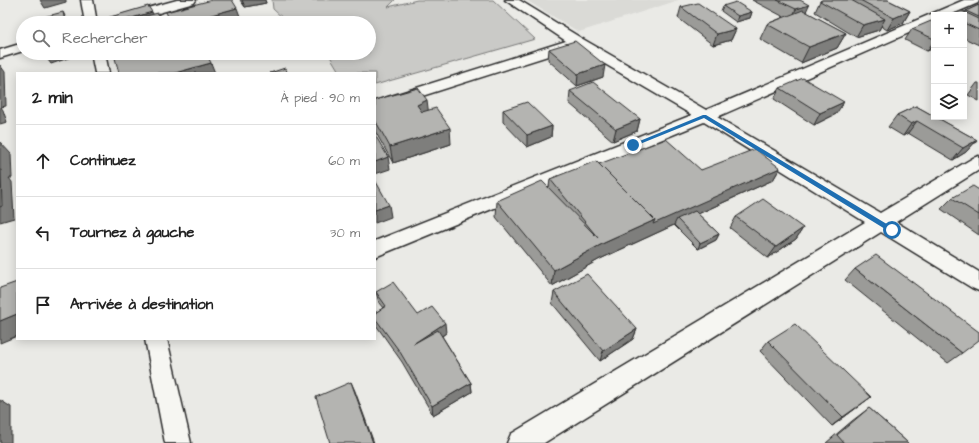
<!DOCTYPE html>
<html lang="fr">
<meta charset="utf-8">
<style>
body{margin:0;font-family:"Architects Daughter",sans-serif;background:#f2f2f2;color:#222}
.controls{position:absolute;right:12px;top:12px;display:grid;overflow:hidden;border-radius:0px;box-shadow:0 2px 10px #0003}
.controls button{width:36px;height:36px;display:grid;place-items:center;padding:0;border:0;border-bottom:1px solid #e0e0e0;background:#fff;color:#222;font:20px sans-serif}
.stop{position:absolute;width:12px;height:12px;margin:-9px;border:3px solid #1f6fb2;border-radius:50%;background:#fff}
.stop.end{background:#1f6fb2;border-color:#fff;box-shadow:0 1px 4px #0008}
.list{margin:0;padding:0;list-style:none}
h2{display:flex;justify-content:space-between;align-items:center;height:52px;margin:0;padding:0 16px;font-size:17px}
h2 small{font-size:13px;font-weight:400;color:#767676}
.list li{display:grid;grid-template-columns:26px 1fr auto;gap:12px;align-items:center;box-sizing:border-box;height:72px;padding:0 16px;border-top:1px solid #e0e0e0}
.list b{display:block;font-size:15px;white-space:nowrap}
.list em{font-size:13px;font-style:normal;color:#767676}
.icon{flex:none;width:22px;height:22px;fill:none;stroke:currentColor;stroke-width:2;stroke-linecap:round;stroke-linejoin:round}
.map{position:relative;flex:none;width:979px;height:443px;overflow:hidden}
.search{position:absolute;background:#fff;box-shadow:0 2px 10px #0003;left:16px;top:16px;width:360px;height:44px;display:flex;align-items:center;gap:10px;box-sizing:border-box;padding:0 14px;border-radius:22px;color:#767676;font-size:15px}
.panel{position:absolute;background:#fff;box-shadow:0 2px 10px #0003;left:16px;top:72px;width:360px;height:268px;border-radius:0px}
.map>svg:first-child{display:block}
.built{fill:#dadad6}
.green{fill:#cacac7;stroke:#7a7a79}
.lines{fill:none;stroke-linecap:round;stroke-linejoin:round}
.street-casing{stroke:#2b2b2b;stroke-width:3}
.street{fill:#f6f6f2;fill-rule:evenodd}
.wall{fill:#9b9b98;stroke:#2b2b2b}
.shaded-wall{fill:#7e7e7c;stroke:#2b2b2b}
.building{fill:#b4b4b1;stroke:#2b2b2b}
.route{fill:#1f6fb2}
</style>
<div class="map">
<svg width="979" height="443" viewBox="0 0 979 443">
<rect width="100%" height="100%" fill="#eaeae6"/>
<filter id="ink" filterUnits="userSpaceOnUse"><feTurbulence type="fractalNoise" baseFrequency=".025" numOctaves="2"/><feDisplacementMap in="SourceGraphic" scale="8" xChannelSelector="R" yChannelSelector="G"/><feConvolveMatrix kernelMatrix="1 2 1 2 8 2 1 2 1" color-interpolation-filters="sRGB"/></filter>
<g filter="url(#ink)">
<!-- built -->
<path class="built" d="M526,0H679L579,32Z"/>
<!-- green -->
<path class="green" d="M272,0H395L388,7L417,0H493L535,39L375,85V73H340L328,53H369V23H288L273,9Z"/>
<g class="lines">
<!-- street casing -->
<g class="street-casing">
<path id="street" d="M81,0H93L97,23H85Z
M177,0H196L194,3L123,23H103L104,20Z
M505,0H519L581,38L706,110L964,0H979L978,3L950,15H934V22L717,117L880,213L973,158L979,156V170L896,222L979,272V291L972,288L881,232L544,443H507L511,434L865,222L704,122L375,257V241L692,115L576,47L375,111V101L566,41Z
M23,43V51L0,58V50Z
M91,53H105L109,73H95Z
M145,339H167L191,443H165Z"/>
</g>
<!-- street -->
<use href="#street" class="street"/>
</g>
<!-- wall -->
<path class="wall" d="M240,0H265L266,3L245,7Z
M752,0H800L806,12L846,33L837,48L801,63L760,39L767,24L784,17Z
M822,0H888L910,11L903,23L887,30L881,26L879,30L856,37L815,12L820,1Z
M979,5V45L964,38V12L966,11Z
M723,6L752,12L750,18L736,22L721,11Z
M681,7L736,29L731,40L713,45L678,18Z
M934,23V48L927,51L905,40L912,29Z
M549,49L603,77L577,86L548,60Z
M977,83H979V101L968,95Z
M780,88L836,114L814,125L774,99Z
M570,91L640,119L637,131L613,141L569,103Z
M375,100L428,110L451,144L393,163L375,131Z
M916,106L977,140L966,152L953,160L908,133L903,136L888,127L897,115Z
M503,110L552,126L551,137L527,147L503,122Z
M599,164L701,170L780,168L773,180L698,214L719,234L716,240L698,249L674,225L600,259L552,286L496,217L497,201L549,187L550,179Z
M979,190V235L941,209L952,198Z
M736,217L803,228L796,239L768,258L730,228Z
M855,269L962,353L948,363L845,280Z
M376,292L418,315L446,333L442,336L471,383L472,392L433,415L402,362L376,325L375,323V313L383,308L379,303Z
M554,292L637,329L633,339L600,361L552,303Z
M768,341L859,406L832,426L760,351Z
M869,408L908,443H826L852,421Z"/>
<!-- shaded-wall -->
<path class="shaded-wall" d="M40,0H66V2L45,8Z
M242,0H265L266,3L245,7Z
M809,5L804,16L791,20L796,9Z
M237,8L241,19L227,23H182Z
M910,11L903,23L887,30L894,18Z
M63,12L66,18L68,23H56Z
M152,12L158,23H115Z
M752,12L750,18L736,22L738,16Z
M885,19L879,30L856,37L863,25Z
M736,29L731,40L713,45L717,34Z
M846,33L837,48L801,63L809,47Z
M934,41V48L927,51Z
M43,53H72L74,56L51,64Z
M211,63L215,73H175Z
M0,65L5,72L6,106L1,107L3,110L7,122L0,124Z
M605,65L603,77L577,86L578,74Z
M427,100L429,116L419,121L417,105Z
M844,102L836,114L814,125L820,113Z
M640,119L637,131L613,141L616,129Z
M917,121L908,133L903,136L911,124Z
M552,126L551,137L527,147V135Z
M450,128L451,144L393,163L390,147Z
M977,140L966,152L953,160L963,148Z
M0,142L11,154L12,178H9L12,182L14,218L0,222Z
M388,157L390,169L375,174V162Z
M780,168L773,180L680,222L677,219L674,225L600,259L552,286L554,270L604,243L655,220Z
M389,205L391,217L375,223V210Z
M803,228L796,239L768,258L776,247Z
M719,234L716,240L698,249L700,243Z
M17,314V336L0,343V321Z
M445,323L446,333L415,354L413,344Z
M637,329L633,339L600,361L603,351Z
M351,382L355,391L374,443H373Z
M471,383L472,392L433,415L432,406Z
M871,397L859,406L832,426L843,417Z
M0,400L11,407V443H0Z"/>
<!-- building -->
<path class="building" d="M212,0H232L237,8L182,23H171L166,12Z
M777,0H800L809,5L796,9Z
M822,0H851L885,19L863,25L820,1Z
M860,0H888L910,11L894,18Z
M736,2L752,12L738,16L723,6Z
M698,3L736,29L717,34L681,7Z
M979,5V17L966,11Z
M148,6L152,12L115,23H103L100,20Z
M803,10L846,33L809,47L767,24Z
M962,11L979,19V30L964,23V15H950Z
M63,12L65,21L56,23H37L36,19Z
M158,13L163,23H140L138,18Z
M931,21L934,23V39L912,29Z
M575,41L605,65L578,74L549,49Z
M133,53H206L211,63L175,73H119L115,58Z
M285,68L288,73H270Z
M803,78L844,102L820,113L780,88Z
M593,82L640,119L616,129L570,91Z
M418,88L427,100L417,105L422,112L436,108L450,128L390,147L375,120V100Z
M527,102L552,126L527,135L503,110Z
M916,106L934,116V117H936L977,140L963,148L917,121L911,124L897,115Z
M375,135L388,157L375,162Z
M666,139L701,170L755,149L780,168L653,224L655,220L599,164Z
M596,161L655,220L604,243L554,270L497,201L542,181L598,238L550,179Z
M0,170H1L2,206L0,207Z
M375,180L389,205L375,210Z
M973,186L979,190V215L952,198Z
M763,199L803,228L776,247L736,217Z
M695,211L719,234L700,243L677,219Z
M876,255L979,332V340L962,353L855,269Z
M587,274L637,329L603,351L554,292Z
M17,282V314L0,321V288Z
M393,282L418,315L432,307L445,323L413,344L438,330L471,383L432,406L400,352L375,318V313L386,306L376,292Z
M795,324L871,397L843,417L768,341Z
M351,382L373,443H330L316,397Z
M869,408L908,443H844L837,435Z"/>
</g>
<!-- route -->
<path class="route" d="M703,115H706L895,229V232H890L704,118L635,146L630,145Z"/>
</svg>
<div class="controls">
<button>+</button>
<button>−</button>
<button><svg class="icon" aria-label="layers" viewBox="0 0 24 24"><path d="M12 4l9 5-9 5-9-5zM3 14l9 5 9-5"/></svg></button>
</div>
<div class="stop" style="left:892px;top:230px"></div>
<div class="stop end" style="left:633px;top:145px"></div>
<div class="search"><svg class="icon" aria-label="search" viewBox="0 0 24 24"><circle cx="10" cy="10" r="6"/><path d="M15 15l6 6"/></svg>Rechercher</div>
<section class="panel">
<h2>2 min<small>À pied · 90 m</small></h2>
<ul class="list">
<li><svg class="icon" aria-label="ahead" viewBox="0 0 24 24"><path d="M12 20V5M6 11l6-6 6 6"/></svg><div><b>Continuez</b></div><em>60 m</em></li>
<li><svg class="icon" aria-label="left" viewBox="0 0 24 24"><path d="M17 20v-9H6M10 6l-5 5 5 5"/></svg><div><b>Tournez à gauche</b></div><em>30 m</em></li>
<li><svg class="icon" aria-label="arrive" viewBox="0 0 24 24"><path d="M6 21V4h12l-3 4 3 4H6"/></svg><div><b>Arrivée à destination</b></div></li>
</ul>
</section>
</div>
